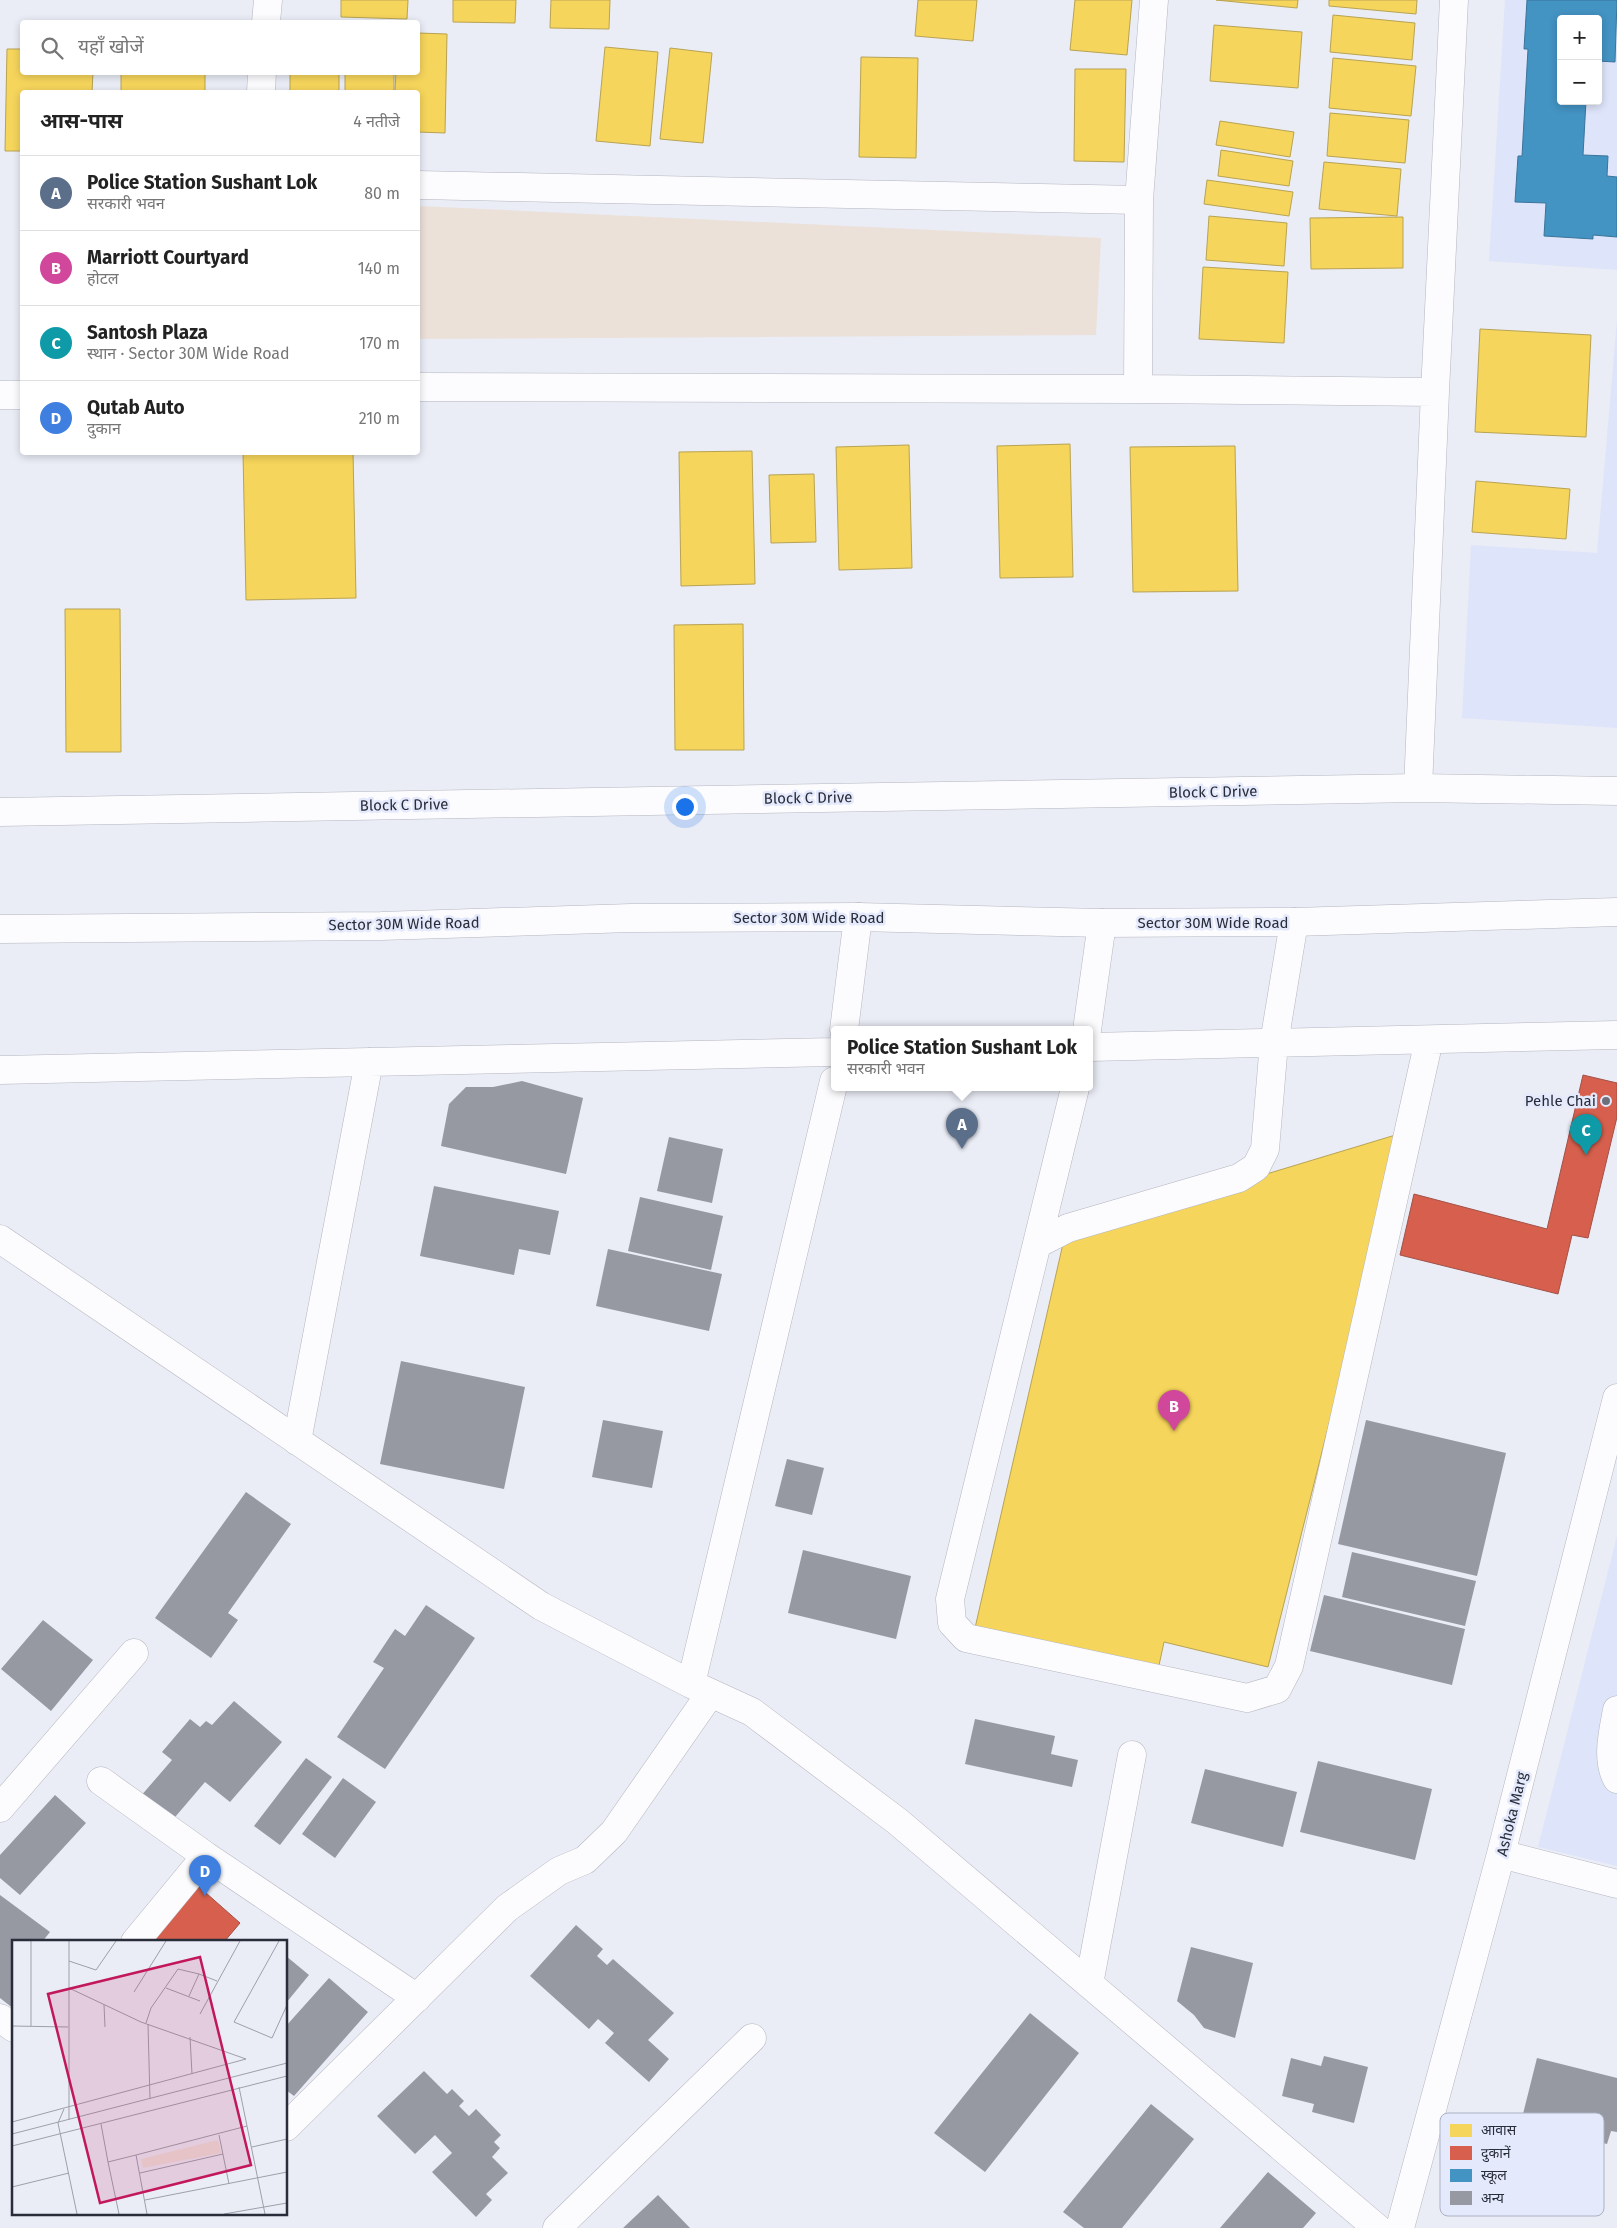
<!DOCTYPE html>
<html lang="hi">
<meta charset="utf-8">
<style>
body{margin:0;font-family:"Fira Sans","Noto Sans Devanagari",sans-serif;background:#f2f2f2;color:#222}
.controls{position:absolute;right:15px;top:15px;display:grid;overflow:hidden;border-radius:5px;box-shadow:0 2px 8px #0003}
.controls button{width:45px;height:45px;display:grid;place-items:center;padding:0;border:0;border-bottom:1px solid #e0e0e0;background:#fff;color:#222;font:25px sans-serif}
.you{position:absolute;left:684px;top:806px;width:18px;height:18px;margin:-12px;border:4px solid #fff;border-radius:50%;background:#1a73e8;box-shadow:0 0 0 8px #1a73e833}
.badge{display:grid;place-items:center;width:32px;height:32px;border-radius:50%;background:#6d707b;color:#fff;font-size:16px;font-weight:700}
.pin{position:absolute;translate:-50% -41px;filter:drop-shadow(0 1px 2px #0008)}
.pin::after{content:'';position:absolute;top:26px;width:18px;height:15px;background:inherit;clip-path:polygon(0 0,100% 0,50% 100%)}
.popup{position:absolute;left:831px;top:1026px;width:262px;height:65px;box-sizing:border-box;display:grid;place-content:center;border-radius:5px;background:#fff;filter:drop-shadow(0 1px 4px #0005);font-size:16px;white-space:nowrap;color:#767676}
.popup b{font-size:19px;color:#222}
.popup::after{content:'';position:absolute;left:50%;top:100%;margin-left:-10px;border:10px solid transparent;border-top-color:#fff}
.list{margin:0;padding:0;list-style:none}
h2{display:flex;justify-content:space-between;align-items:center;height:65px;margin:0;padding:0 20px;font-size:21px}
h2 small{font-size:16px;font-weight:400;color:#767676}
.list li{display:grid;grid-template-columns:32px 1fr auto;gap:15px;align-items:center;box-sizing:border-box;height:75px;padding:0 20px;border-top:1px solid #e0e0e0}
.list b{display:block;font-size:19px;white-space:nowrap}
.list p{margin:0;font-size:16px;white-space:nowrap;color:#767676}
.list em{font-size:16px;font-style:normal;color:#767676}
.icon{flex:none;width:28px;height:28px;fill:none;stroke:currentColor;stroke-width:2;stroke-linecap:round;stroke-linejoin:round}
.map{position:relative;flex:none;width:1617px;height:2228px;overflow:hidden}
.search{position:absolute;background:#fff;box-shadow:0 2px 8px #0003;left:20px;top:20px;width:400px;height:55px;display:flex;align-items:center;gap:12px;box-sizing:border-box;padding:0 18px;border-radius:5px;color:#767676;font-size:19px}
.panel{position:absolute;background:#fff;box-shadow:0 2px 8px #0003;left:20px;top:90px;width:400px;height:365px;border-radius:5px}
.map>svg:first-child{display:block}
.built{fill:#dee4f9;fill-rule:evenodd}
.green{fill:#ebe1d9}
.homes{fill:#f6d55c;stroke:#b8a352}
.shops{fill:#d6604d;stroke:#a25147}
.schools{fill:#4393c3;stroke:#3b749a}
.building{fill:#9698a2}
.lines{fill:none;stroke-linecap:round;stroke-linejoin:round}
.minor-casing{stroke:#b4b6c0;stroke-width:29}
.major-casing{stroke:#b4b6c0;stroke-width:29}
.minor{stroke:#fcfcfe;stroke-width:28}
.major{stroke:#fcfcfe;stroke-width:28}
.poi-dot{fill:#6d707b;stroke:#e4e9fc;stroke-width:2}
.labels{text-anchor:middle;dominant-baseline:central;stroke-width:5;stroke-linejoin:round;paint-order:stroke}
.street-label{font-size:15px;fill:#292d39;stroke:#e4e9fc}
.poi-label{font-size:15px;fill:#292d39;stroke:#e4e9fc;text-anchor:end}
.inset-road{fill:none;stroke:#9da0aa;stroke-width:1}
.view{fill:#c2185b;fill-opacity:0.15;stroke:#c2185b;stroke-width:2.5}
.inset-edge{fill:none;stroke:#292d39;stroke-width:2.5}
.key{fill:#e4e9fc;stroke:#acb1c2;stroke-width:1}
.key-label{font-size:14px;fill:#292d39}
</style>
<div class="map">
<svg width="1617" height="2228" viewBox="0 0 1617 2228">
<rect width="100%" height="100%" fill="#eaecf6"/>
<!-- built -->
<path class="built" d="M1505,0H1617V270L1489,261ZM1561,19H1598V101H1561Z
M1617,320V728L1462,718L1471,545L1597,553Z
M1617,1536V1866L1538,1847Z"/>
<!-- green -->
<path class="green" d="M418,206L1101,238L1096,335L418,339Z"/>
<!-- homes -->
<path class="homes" d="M341,0H408L407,19L341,17Z
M453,0H516L515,23L453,22Z
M551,0H610L609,29L550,28Z
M918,0H977L973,41L915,36Z
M1075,0H1132L1127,55L1070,50Z
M1216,0H1298L1297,8Z
M1329,0H1417L1416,14L1329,6Z
M1333,15L1415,23L1412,60L1330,52Z
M1214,25L1302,32L1298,88L1210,81Z
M418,33L447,34L445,133L418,132V92H395L396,72H418Z
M605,47L658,52L650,146L596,141Z
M670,48L712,53L703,143L660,139Z
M7,49H22V72H93L92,92H22V151H5Z
M861,57L918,58L916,158L859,157Z
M1333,58L1416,66L1411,116L1329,108Z
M1075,69H1126L1124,162L1074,161Z
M121,72H205V92H121Z
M290,72H339V92H290Z
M345,72H394V92H345Z
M1330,113L1409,120L1405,163L1327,156Z
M1220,121L1294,132L1290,157L1216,145Z
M1221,150L1293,161L1289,186L1218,176Z
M1324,162L1401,169L1397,216L1319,209Z
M1207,180L1293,192L1289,216L1204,204Z
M1209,216L1287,223L1284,266L1206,260Z
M1403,217V268L1311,269L1310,218Z
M1203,267L1288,272L1284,343L1199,339Z
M1480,329L1591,335L1586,437L1475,432Z
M1070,444L1073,577L1000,578L997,446Z
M909,445L912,568L839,570L836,447Z
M1235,446L1238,591L1133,592L1130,447Z
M752,451L755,584L681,586L679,452Z
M243,452H353L356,598L246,600Z
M814,474L816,542L771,543L769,475Z
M1476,481L1570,489L1566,539L1472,532Z
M65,609H120L121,752H66Z
M743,624L744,750H675L674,625Z
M1402,1133L1268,1667L1164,1642L1158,1670L975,1628L1065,1235Z"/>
<!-- shops -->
<path class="shops" d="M1583,1075L1617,1083V1117L1588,1238L1572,1235L1558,1294L1400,1255L1414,1194L1547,1229Z
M197,1885L240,1923L224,1942H147Z"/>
<!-- schools -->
<path class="schools" d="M1527,0H1617L1615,62L1598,61V19H1561V101H1586L1583,155L1608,156L1607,176L1617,177V237L1593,235V239L1544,236L1546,203L1515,202L1518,156H1522L1528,49H1524Z"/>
<!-- building -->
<path class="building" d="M522,1081L583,1098L566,1174L441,1146L449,1104L466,1087H493Z
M669,1137L723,1149L712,1203L657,1191Z
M434,1186L559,1211L550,1255L519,1249L514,1275L420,1256Z
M640,1197L723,1216L711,1270L628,1251Z
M608,1249L722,1274L709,1331L596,1306Z
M401,1361L525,1387L504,1489L380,1464Z
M603,1420L663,1431L652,1488L592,1477Z
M1366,1420L1506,1453L1477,1576L1338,1544Z
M787,1459L824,1468L812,1515L775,1506Z
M246,1492L291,1524L228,1613L238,1620L211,1658L155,1618Z
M803,1550L911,1576L896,1639L788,1613Z
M1352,1552L1476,1581L1465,1626L1342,1597Z
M1324,1595L1465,1629L1452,1685L1310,1651Z
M426,1605L475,1638L385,1769L337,1737L384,1668L373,1662L395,1629L405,1636Z
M43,1620L93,1660L51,1711L1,1669Z
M234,1701L282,1742L230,1802L205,1782L170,1823L140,1797L172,1760L162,1752L190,1719L200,1727L206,1721L212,1725Z
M975,1719L1055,1736L1051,1754L1078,1760L1072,1787L965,1764Z
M306,1758L332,1777L280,1845L254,1826Z
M1318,1761L1432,1789L1415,1860L1300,1832Z
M1205,1769L1297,1792L1283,1847L1191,1823Z
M343,1778L376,1802L335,1858L302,1834Z
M55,1795L86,1823L20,1895L0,1878V1855Z
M0,1895L50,1932L42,1942H14V2009L0,1998Z
M576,1925L603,1949L597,1956L607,1965L613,1959L674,2013L648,2040L669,2059L649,2082L605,2043L614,2033L598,2019L589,2029L530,1976Z
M1191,1947L1253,1963L1235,2038L1204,2028L1194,2015L1177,2001Z
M286,1956L309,1975L286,2003Z
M329,1978L368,2012L294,2096L286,2090V2026Z
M1030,2013L1079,2053L985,2172L934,2133Z
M1324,2056L1368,2067L1354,2123L1312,2112L1314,2104L1282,2096L1291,2058L1321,2066Z
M1537,2058L1617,2078V2132L1611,2131L1607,2144L1521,2122Z
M424,2071L447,2094L452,2089L464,2101L459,2106L469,2116L476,2109L501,2135L494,2142L500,2148L492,2157L508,2173L486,2194L492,2200L476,2217L432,2172L452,2153L435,2135L415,2154L377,2116Z
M1151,2104L1194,2139L1122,2228H1084L1063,2212Z
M1268,2172L1316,2213L1303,2228H1220Z
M658,2195L690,2228H623Z"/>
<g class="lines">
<!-- minor casing -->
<g class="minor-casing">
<path id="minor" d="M266,22L268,0
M261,92L262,72
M418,185L1139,200
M418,387L1138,389L1139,200L1154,0
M1138,389L1435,392L1418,788
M1435,392L1454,0
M0,395H22
M0,812L1418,788L1617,791
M844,1030L858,917
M1087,1030L1102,923
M1090,1047L1617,1035
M0,1070L834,1052
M1075,1088L950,1599L952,1623L966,1638L1247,1698L1277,1689L1289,1666L1429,1040
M0,1239L541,1606L691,1684L752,1712L897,1821L1377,2228
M1037,1244L1068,1228L1239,1178L1256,1167L1265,1149L1274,1043L1294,922
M297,1441L369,1062
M691,1684L834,1081
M1617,1710C1613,1732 1606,1759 1617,1779
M101,1781L206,1856L417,1998
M0,1808L134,1653
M1501,1854L1617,1884
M135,1942L206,1856
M1089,1984L1132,1755
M0,2018L14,2028
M286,2127L507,1908L559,1871L585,1860L614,1832L710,1694
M557,2228L752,2038
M1400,2228L1501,1854L1617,1398"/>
</g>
<!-- major casing -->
<g class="major-casing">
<path id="major" d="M0,929L381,926L631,918L858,917L1102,923L1294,922L1617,912"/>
</g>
<!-- minor -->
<use href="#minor" class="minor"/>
<!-- major -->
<use href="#major" class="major"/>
</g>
<!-- markers -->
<circle class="poi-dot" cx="1606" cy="1101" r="5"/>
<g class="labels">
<!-- street labels -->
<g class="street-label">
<text transform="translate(1213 792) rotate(-1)">Block C Drive</text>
<text transform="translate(808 798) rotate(-1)">Block C Drive</text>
<text transform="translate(404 805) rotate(-1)">Block C Drive</text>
<text x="809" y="918">Sector 30M Wide Road</text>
<text x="1213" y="923">Sector 30M Wide Road</text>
<text transform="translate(404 924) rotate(-1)">Sector 30M Wide Road</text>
<text transform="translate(1512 1814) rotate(-76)">Ashoka Marg</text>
</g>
<!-- poi labels -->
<g class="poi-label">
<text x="1596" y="1101">Pehle Chai</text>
</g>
</g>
<!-- overview -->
<g transform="translate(12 1940)">
<rect width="275" height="275" fill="#eaecf6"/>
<path d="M206,200L209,213L131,228L129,219Z" fill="#ebe1d9"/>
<path class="inset-road" d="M57,1V180M267,1L222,82L260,98L275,65M57,21L84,30L104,1M57,48L129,82L234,119M154,48L188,61M122,52L154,1M177,56L187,34L205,41M92,65L93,87M188,74L228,1M134,83L139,68L166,29L187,34M136,84L138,159M0,86L56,87M19,86V1M178,97L180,134M227,147L253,274M52,169L46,183L65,274M0,182L234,119M89,184L96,222L124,215M0,194L275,123M207,195L217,244M0,206L275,136M240,207L275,199M96,222L107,274M128,233L211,214M0,247L57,233M133,260L275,232M135,274L124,215L235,186M212,274L275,263"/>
<path class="view" d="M188,17L239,225L88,263L36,54Z"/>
<rect width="275" height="275" class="inset-edge"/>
</g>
<!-- legend -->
<rect x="1440" y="2113" width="164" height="103" rx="8" class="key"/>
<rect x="1450" y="2124" width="22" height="13" fill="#f6d55c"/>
<rect x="1450" y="2146" width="22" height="14" fill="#d6604d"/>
<rect x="1450" y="2169" width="22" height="13" fill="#4393c3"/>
<rect x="1450" y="2191" width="22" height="14" fill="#9698a2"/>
<g class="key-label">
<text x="1481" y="2135">आवास</text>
<text x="1481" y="2158">दुकानें</text>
<text x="1481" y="2180">स्कूल</text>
<text x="1481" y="2203">अन्य</text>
</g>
</svg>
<div class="controls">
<button>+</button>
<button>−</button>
</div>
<div class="you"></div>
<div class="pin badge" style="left:962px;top:1149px;background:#5c6f8a">A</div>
<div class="popup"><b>Police Station Sushant Lok</b>सरकारी भवन</div>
<div class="pin badge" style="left:1174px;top:1431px;background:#d1479c">B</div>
<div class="pin badge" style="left:1586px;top:1155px;background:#0f9aa8">C</div>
<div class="pin badge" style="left:205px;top:1896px;background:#3f7fe0">D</div>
<div class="search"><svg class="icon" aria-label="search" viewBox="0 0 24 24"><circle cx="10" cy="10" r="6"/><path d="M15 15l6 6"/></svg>यहाँ खोजें</div>
<section class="panel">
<h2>आस-पास<small>4 नतीजे</small></h2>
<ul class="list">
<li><span class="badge" style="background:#5c6f8a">A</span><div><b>Police Station Sushant Lok</b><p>सरकारी भवन</p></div><em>80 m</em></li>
<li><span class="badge" style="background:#d1479c">B</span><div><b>Marriott Courtyard</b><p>होटल</p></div><em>140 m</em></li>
<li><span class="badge" style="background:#0f9aa8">C</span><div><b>Santosh Plaza</b><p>स्थान · Sector 30M Wide Road</p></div><em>170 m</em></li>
<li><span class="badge" style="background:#3f7fe0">D</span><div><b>Qutab Auto</b><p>दुकान</p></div><em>210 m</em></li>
</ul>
</section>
</div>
